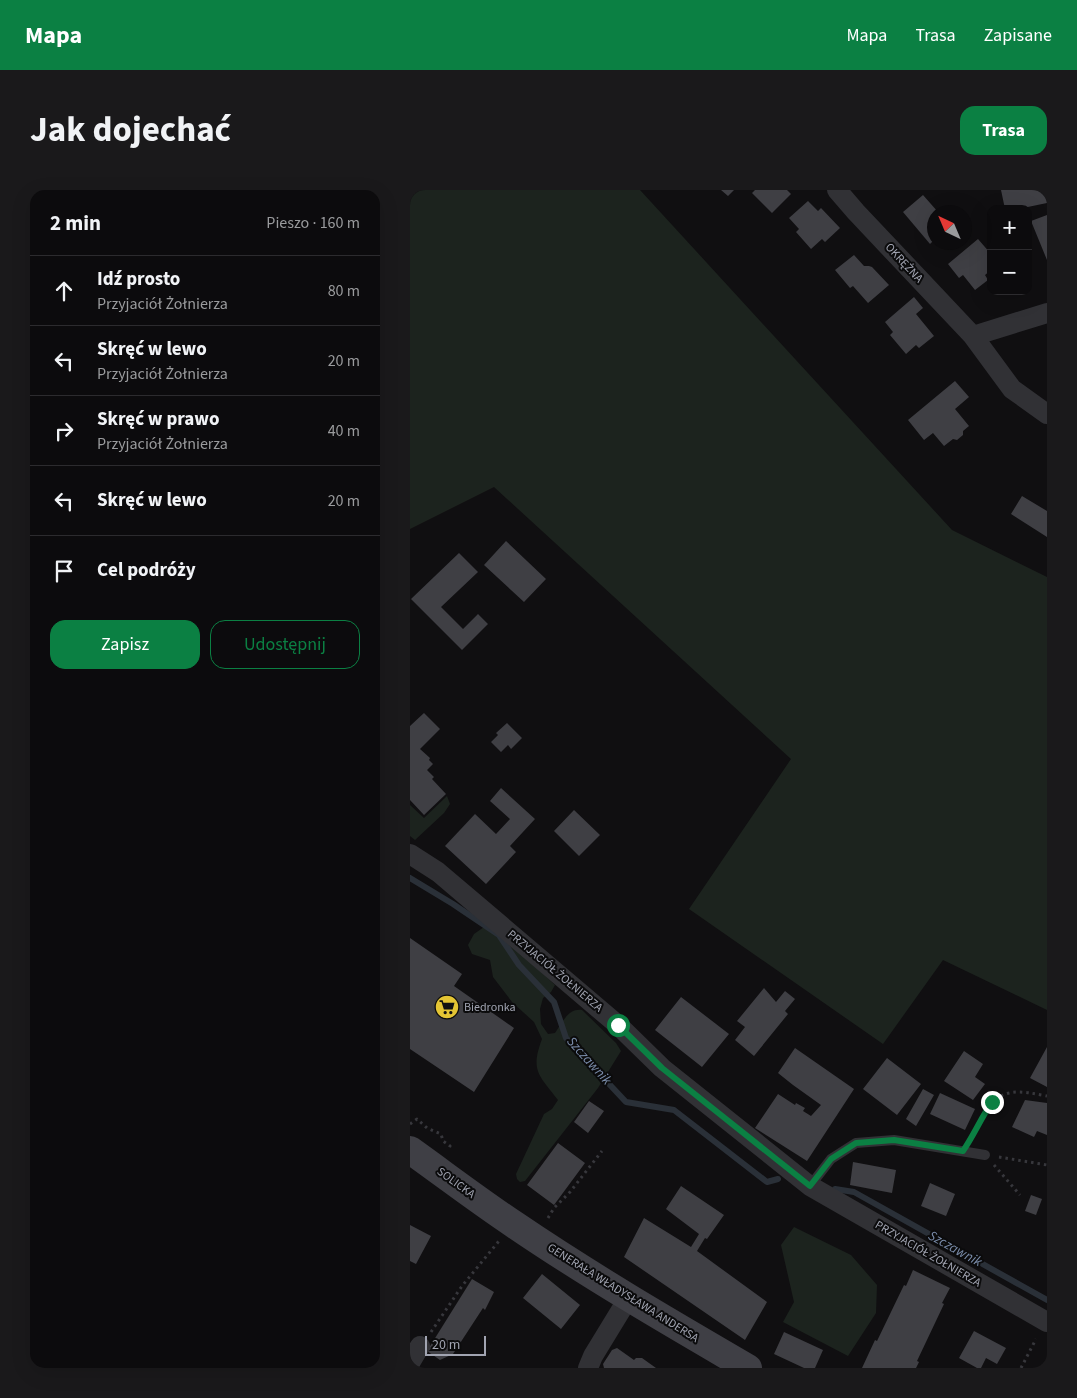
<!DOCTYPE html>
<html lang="pl">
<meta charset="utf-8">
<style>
body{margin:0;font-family:"Source Sans 3",sans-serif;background:#1a191b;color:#f1f3f6}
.controls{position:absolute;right:15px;top:15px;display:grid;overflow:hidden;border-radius:10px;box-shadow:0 5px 20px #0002}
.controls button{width:45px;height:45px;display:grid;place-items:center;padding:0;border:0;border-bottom:1px solid #2c2b2e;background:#0c0b0d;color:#f1f3f6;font:25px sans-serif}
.compass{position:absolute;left:517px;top:15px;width:45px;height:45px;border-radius:50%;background:#0c0b0d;box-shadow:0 5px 20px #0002;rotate:316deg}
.scale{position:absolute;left:15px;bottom:12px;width:61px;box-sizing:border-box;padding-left:5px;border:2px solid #a1a4b1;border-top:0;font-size:14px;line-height:18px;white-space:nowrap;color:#a1a4b1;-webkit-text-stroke:4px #0b0b0c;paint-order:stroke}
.stop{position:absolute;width:15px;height:15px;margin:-11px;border:4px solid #0b8043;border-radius:50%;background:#fff}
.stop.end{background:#0b8043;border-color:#fff;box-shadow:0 1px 5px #0008}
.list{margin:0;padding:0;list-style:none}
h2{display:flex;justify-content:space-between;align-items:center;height:65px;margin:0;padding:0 20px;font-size:21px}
h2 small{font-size:16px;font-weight:400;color:#9a9b9d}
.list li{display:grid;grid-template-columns:32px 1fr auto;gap:15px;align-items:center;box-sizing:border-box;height:70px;padding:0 20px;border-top:1px solid #2c2b2e}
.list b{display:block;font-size:19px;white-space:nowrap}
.list p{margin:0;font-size:16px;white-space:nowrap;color:#9a9b9d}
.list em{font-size:16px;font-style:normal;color:#9a9b9d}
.actions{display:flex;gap:10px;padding:15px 20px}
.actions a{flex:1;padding:11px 0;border:1px solid #0b8043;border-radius:15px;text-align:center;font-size:18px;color:#0b8043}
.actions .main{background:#0b8043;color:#fff}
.icon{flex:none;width:28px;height:28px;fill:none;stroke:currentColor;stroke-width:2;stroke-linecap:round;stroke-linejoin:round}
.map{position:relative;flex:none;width:637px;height:1178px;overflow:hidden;border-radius:15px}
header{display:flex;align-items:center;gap:30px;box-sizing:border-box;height:70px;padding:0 25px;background:#0b8043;color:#fff}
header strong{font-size:24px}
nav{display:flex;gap:28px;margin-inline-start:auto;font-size:18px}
.intro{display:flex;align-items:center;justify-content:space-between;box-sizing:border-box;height:120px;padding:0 30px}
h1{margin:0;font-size:35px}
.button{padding:12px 22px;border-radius:15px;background:#0b8043;color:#fff;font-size:18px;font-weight:700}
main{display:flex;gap:30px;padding:0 30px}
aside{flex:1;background:#0c0b0d;border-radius:15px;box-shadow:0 5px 20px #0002}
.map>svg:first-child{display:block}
.green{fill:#1c231e}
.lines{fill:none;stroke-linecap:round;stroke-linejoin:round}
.stream{stroke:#2a3038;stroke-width:6}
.building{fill:#3f3f44}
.path{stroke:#37373c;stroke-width:3;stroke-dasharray:2.5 4;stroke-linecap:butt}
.lane{stroke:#313135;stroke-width:10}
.street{stroke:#313135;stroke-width:20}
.secondary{stroke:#3f3f45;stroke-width:28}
.route{stroke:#0b8043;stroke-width:6}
.labels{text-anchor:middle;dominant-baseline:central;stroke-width:4;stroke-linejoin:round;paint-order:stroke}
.street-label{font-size:12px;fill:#a1a4b1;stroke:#0b0b0c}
.poi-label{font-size:12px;fill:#a1a4b1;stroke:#0b0b0c;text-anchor:start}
.water-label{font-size:14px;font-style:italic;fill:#7a8caa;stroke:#0b0b0c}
</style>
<header>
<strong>Mapa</strong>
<nav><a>Mapa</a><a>Trasa</a><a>Zapisane</a></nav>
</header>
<div class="intro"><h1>Jak dojechać</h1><a class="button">Trasa</a></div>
<main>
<aside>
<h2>2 min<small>Pieszo · 160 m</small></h2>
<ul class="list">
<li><svg class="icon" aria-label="ahead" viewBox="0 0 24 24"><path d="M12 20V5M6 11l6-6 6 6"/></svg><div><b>Idź prosto</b><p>Przyjaciół Żołnierza</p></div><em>80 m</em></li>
<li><svg class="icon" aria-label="left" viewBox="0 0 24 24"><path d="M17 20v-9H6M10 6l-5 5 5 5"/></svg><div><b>Skręć w lewo</b><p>Przyjaciół Żołnierza</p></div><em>20 m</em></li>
<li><svg class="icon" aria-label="right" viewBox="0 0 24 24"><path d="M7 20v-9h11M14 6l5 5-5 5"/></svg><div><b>Skręć w prawo</b><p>Przyjaciół Żołnierza</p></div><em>40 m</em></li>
<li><svg class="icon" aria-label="left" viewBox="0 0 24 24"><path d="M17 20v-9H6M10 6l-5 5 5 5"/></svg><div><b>Skręć w lewo</b></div><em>20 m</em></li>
<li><svg class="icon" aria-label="arrive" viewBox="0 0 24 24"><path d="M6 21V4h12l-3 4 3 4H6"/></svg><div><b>Cel podróży</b></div></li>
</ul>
<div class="actions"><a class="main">Zapisz</a><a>Udostępnij</a></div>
</aside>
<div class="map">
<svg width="637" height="1178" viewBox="0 0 637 1178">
<rect width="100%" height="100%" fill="#100f11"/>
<!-- green -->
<path class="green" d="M0,0H230L542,340L637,387V820L533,770L473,854L279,719L381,569L84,297L0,339Z
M37,606L40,614L34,623L5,650L0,646V615L14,628Z
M74,737L110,762L145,795L141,802L133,808L130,819L131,834L138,844L145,843C152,833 158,818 172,820L206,853L211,861L188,898L115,991L110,992L107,989L106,984L134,924L142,919L148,910C129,885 120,881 132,849L124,832L102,812L83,787L80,770L62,764L58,755L64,744Z
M384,1037L441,1065L467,1095L466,1123L438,1166L373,1132L384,1112L371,1055Z"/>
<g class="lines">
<!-- stream -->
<path class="stream" d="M0,688L43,714L89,745L109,775L144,812L156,848L216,912L264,920L357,992L368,989
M425,999L444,1002L637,1110"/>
</g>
<!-- building -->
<path class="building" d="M311,0H324L318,6Z
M345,0H377L381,4L362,23L342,3Z
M591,0H637V13L608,19H595Z
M513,5L528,22H524V50L520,54L493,22Z
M398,11L408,21L411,18L430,38L415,52L412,49L401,59L386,42L389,39L379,28Z
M637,25V70L621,31Z
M568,49L581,64V66L578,69L581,73V80L575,85L578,90L565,100L553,85L549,88L538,74Z
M444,65L454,76H459L462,77L479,95L458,113L443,96L440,98L425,80Z
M504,107L513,118L506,124L524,146L509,158L506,155L496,164L480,145L483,142L475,132Z
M545,191L559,207L545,219L559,236L553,241V245L547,250L543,249L534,256L523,243L514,250L498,230Z
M612,306L637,321V347L601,324Z
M96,351L136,389L114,412L74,375Z
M49,363L68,382L31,417L53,439L68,424L78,434L52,460L1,409Z
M14,523L30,539L10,559L20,568L19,570L23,574L17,580L24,587L22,589L36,604L14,625L0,610V536Z
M97,533L112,548L101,559L98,555L91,562L81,552L88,545L86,543Z
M91,598L125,629L100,656L106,662L76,694L35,656L65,624L86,644L100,629L80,611Z
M164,620L190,645L169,666L144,641Z
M0,748L52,784L44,796L104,838L64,902L0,859Z
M354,798L366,812L375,801L385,809L375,821L378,824L344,866L325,850L335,837L327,831Z
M271,807L319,844L292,877L245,840Z
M637,857V897L620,888Z
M385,858L444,899L397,971L345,938L368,904L385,915L386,913L395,918L393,921L401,926L411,915L383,895L368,883Z
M554,861L573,874L565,887L575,894L563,910L534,891Z
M477,868L511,894L487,925L453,899Z
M513,899L524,905L506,936L496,929Z
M530,903L565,919L555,940L520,924Z
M615,910L637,913V945L627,941L624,947L602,937Z
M179,911L194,921L178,943L164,932Z
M148,953L175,973L144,1015L117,995Z
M443,972L486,980L482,1003L440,995Z
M520,993L545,1004L536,1026L511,1016Z
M271,996L314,1025L297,1049L295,1048L287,1061L357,1112L335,1150L214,1067L234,1028L281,1057L289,1044L256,1019Z
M621,1005L632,1009L626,1025L615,1021Z
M0,1035L21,1046L6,1074L0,1071Z
M503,1080L540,1098L532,1113L534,1114L507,1171L509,1172L506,1178H452L465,1150L467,1151L494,1095L496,1096Z
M132,1084L170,1115L151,1139L113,1108Z
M62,1089L84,1102L75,1120L73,1118L43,1164L30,1170L17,1161Z
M564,1141L596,1158L587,1174L576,1168L571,1178H567L549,1168Z
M374,1142L413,1160L405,1178H394L364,1164Z
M207,1158L224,1170L226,1168H232L246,1178H194L193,1174L202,1160Z"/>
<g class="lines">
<!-- path -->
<path class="path" d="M0,934L7,929L17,938L31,944L33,951L40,956L39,959
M562,948C567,940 570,931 574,923C591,896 610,901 637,906
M589,967L637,975
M584,975L610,1005
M138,1028L144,1018L160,1002L192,961
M21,1142L52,1096L89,1051
M611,1178L626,1149"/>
<!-- lane -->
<path class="lane" d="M400,996L421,969L446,953L484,950L575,965"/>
<!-- street -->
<path class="street" d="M427,0L446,22L563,146L602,199L637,224
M563,146L637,123
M0,664L28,682L208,835L252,878L400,996L637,1132
M0,1173L10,1156
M178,1178L183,1166L219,1107"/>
<!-- secondary -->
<path class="secondary" d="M0,960C35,985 69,1011 105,1035C180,1086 259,1132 338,1178"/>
</g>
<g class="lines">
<!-- route -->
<path class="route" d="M208,835L252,878L400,996L421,969L446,953L484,950L553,961C564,945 571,928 582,912"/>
</g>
<!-- icons -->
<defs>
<g id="supermarket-disc" transform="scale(1.25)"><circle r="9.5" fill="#e4c534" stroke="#0b0b0c"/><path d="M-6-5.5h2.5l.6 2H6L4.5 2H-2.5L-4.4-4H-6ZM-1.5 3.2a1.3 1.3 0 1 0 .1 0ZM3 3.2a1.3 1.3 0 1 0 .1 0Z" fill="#111"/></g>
</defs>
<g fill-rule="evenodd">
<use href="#supermarket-disc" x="37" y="817"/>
</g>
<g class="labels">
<!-- street labels -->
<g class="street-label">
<text transform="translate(494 73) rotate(47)">OKRĘŻNA</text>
<text transform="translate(145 781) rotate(40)">PRZYJACIÓŁ ŻOŁNIERZA</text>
<text transform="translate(46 993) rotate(36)">SOLICKA</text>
<text transform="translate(518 1064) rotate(30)">PRZYJACIÓŁ ŻOŁNIERZA</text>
<text transform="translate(213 1103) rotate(32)">GENERAŁA WŁADYSŁAWA ANDERSA</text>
</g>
<!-- poi labels -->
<g class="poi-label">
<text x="54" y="817">Biedronka</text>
</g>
<!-- water labels -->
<g class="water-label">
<text transform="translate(179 871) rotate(48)">Szczawnik</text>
<text transform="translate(545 1059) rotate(29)">Szczawnik</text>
</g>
</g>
</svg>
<div class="controls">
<button>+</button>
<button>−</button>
</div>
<svg class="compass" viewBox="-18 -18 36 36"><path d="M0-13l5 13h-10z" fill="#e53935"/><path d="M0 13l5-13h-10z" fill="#9a9b9d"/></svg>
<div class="scale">20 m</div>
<div class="stop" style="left:208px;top:835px"></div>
<div class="stop end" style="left:582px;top:912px"></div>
</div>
</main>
